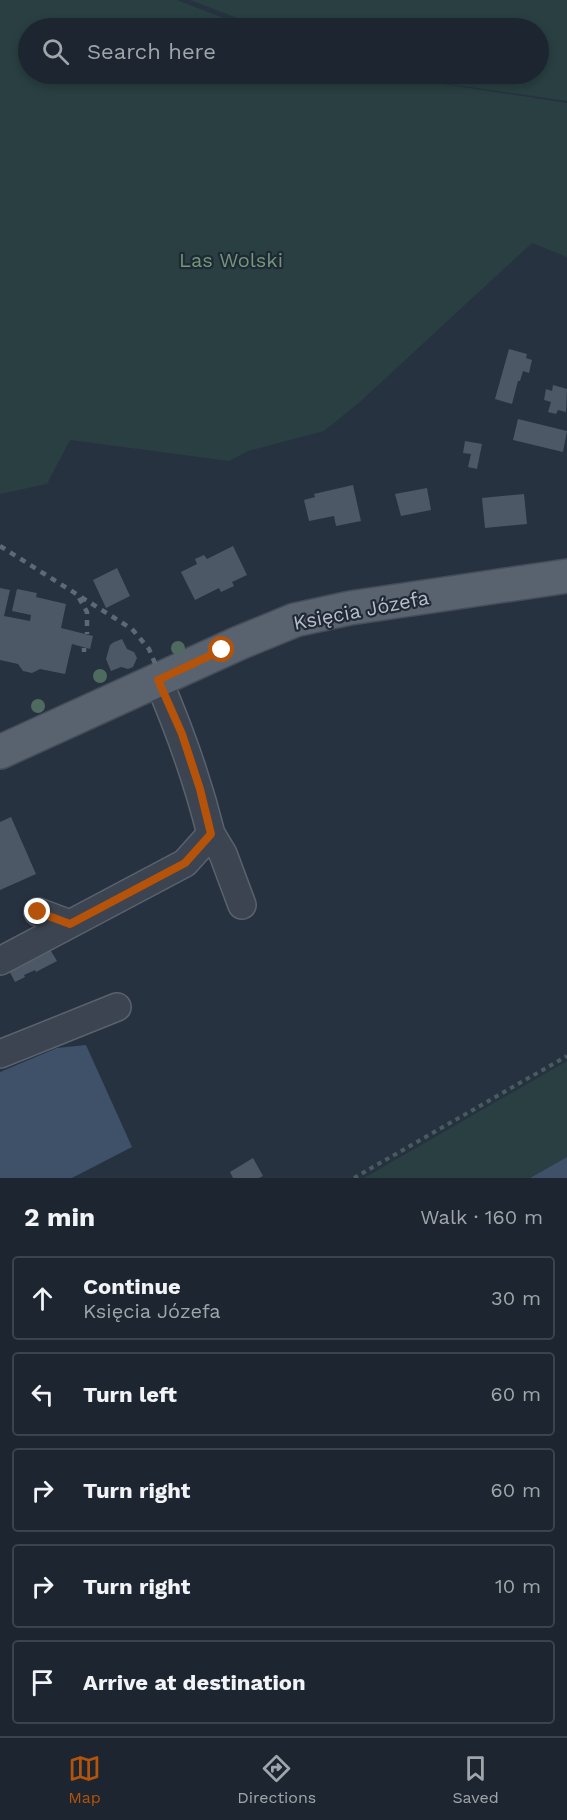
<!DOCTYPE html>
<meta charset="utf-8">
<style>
body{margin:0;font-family:"Work Sans",sans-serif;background:#252e38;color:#f1f3f6}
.stop{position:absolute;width:18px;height:18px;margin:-14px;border:4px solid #b45309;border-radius:50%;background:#fff}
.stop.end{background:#b45309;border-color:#fff;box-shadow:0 2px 6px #0008}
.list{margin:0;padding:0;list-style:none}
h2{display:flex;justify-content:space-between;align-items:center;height:78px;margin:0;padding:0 24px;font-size:26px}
h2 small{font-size:20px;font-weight:400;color:#a0a5ab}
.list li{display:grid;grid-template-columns:39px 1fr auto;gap:18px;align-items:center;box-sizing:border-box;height:84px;margin:0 12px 12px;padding:0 12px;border:2px solid #3b434c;border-radius:6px}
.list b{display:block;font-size:22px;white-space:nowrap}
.list p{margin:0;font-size:20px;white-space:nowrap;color:#a0a5ab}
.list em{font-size:20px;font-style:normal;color:#a0a5ab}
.icon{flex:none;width:33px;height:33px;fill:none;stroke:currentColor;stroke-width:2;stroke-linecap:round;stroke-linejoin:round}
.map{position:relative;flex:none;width:567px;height:1178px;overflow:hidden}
.search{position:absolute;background:#1d2630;box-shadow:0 3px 9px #0003;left:18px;right:18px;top:18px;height:66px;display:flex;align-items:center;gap:15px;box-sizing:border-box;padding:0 21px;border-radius:33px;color:#a0a5ab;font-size:22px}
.sheet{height:558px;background:#1d2630}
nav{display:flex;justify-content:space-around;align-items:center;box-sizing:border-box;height:84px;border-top:2px solid #3b434c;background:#1d2630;font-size:16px;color:#a0a5ab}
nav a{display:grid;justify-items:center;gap:3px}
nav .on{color:#b45309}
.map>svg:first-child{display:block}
.green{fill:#293f41}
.water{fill:#3e5168}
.building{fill:#4c5865}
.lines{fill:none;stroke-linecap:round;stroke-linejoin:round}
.minor-casing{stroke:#59626d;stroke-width:30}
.major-casing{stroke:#454d59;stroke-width:36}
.path{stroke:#475c5e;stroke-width:4;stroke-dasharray:4.5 4.5;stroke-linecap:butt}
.minor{stroke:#3b4450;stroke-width:27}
.major{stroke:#596370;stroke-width:33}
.rail{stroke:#5e6976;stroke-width:4.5;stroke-dasharray:6 6;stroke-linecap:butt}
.tree{fill:#4f6b5f}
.route{stroke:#b45309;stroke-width:8}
.labels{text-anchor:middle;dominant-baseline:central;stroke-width:4.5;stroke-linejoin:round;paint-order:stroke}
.park-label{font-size:20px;fill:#709a78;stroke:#202935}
.street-label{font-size:20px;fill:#b8bfca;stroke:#202935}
</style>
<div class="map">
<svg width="567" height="1178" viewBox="0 0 567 1178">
<rect width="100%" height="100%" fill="#273240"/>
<!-- green -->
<path class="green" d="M0,0H177L249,28H28V74H375L381,75L379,74H538V28H263L190,0H567V101L399,77L567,103V257L532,243L361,401L324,431L248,451L229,461L70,440L47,484L0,494Z
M567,1061V1157L530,1178H364Z"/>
<!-- water -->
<path class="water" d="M86,1045L132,1147L72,1178H0V1072L57,1048Z
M567,1157V1178H530Z"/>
<!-- building -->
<path class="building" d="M509,349L527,354L526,358L532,360L529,373L523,371L520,381H518L512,404L495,399Z
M553,385L567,389L566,412L558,410L556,414L548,412L551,402L544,400L546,389L552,391Z
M518,419L567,431L563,452L513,440Z
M465,441L482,444L477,469L468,467L471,454L463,453Z
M353,485L361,521L336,526L334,516L309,521L304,500L315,497L314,494Z
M427,488L431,510L401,516L395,494Z
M524,494L527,524L485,528L482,498Z
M233,546L247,575L232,582L234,586L221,592L219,588L195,600L181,572L197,564L195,559L204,555L207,559Z
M117,568L130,596L106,608L93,580Z
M0,588L10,590L4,616L30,621L31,615L12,611L17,589L37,593L36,597L66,604L61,628L93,636L90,649L72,644L65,674L40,669L32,673L23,671L18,664L0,660Z
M122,639L127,649L134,652L137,658L133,667L128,669L121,667L111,671L106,659L110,645L114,642Z
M11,817L36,874L0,890V822Z
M48,946L57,961L36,972L35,970L24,975L25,977L15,982L7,967Z
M253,1158L263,1176L259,1178H233L230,1172Z"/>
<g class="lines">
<!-- minor casing -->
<g class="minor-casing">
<path id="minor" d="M211,834L223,854L242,905
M38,912L70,924L185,863L211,834C197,778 181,733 158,680
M0,961L70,924
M0,1054L117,1007"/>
</g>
<!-- major casing -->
<g class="major-casing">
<path id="major" d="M0,752L239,643L295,620L350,608L567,576"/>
</g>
<!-- path -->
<path class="path" d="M354,1178L567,1056"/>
<!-- minor -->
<use href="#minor" class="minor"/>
<!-- major -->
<use href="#major" class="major"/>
<!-- rail -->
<path class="rail" d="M0,546L132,629L149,649L157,668
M79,598L87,612V634
M84,652V648"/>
</g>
<!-- trees -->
<g class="tree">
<circle cx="178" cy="648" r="7"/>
<circle cx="100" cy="676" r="7"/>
<circle cx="38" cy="706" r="7"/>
</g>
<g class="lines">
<!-- route -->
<path class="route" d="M38,912L70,924L185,863L211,834L200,789L182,734L158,680L222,650"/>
</g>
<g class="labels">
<!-- park labels -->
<g class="park-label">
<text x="231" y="260">Las Wolski</text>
</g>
<!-- street labels -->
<g class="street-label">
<text transform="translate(361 610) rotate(-11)">Księcia Józefa</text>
</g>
</g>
</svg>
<div class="stop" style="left:222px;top:650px"></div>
<div class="stop end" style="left:38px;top:912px"></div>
<div class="search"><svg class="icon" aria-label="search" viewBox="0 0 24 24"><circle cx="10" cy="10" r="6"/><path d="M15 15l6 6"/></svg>Search here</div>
</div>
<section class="sheet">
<h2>2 min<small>Walk · 160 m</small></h2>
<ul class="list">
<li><svg class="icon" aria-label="ahead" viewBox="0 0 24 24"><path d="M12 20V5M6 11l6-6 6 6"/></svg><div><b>Continue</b><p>Księcia Józefa</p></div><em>30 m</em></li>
<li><svg class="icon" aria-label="left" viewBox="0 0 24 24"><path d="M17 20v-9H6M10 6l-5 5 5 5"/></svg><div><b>Turn left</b></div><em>60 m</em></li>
<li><svg class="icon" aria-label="right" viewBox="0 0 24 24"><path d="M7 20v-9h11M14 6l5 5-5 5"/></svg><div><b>Turn right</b></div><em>60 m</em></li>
<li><svg class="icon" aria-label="right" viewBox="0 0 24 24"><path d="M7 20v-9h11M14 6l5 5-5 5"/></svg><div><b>Turn right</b></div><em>10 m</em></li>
<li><svg class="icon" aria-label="arrive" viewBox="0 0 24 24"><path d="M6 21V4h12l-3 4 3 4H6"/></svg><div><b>Arrive at destination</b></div></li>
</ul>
</section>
<nav>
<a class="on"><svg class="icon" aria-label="map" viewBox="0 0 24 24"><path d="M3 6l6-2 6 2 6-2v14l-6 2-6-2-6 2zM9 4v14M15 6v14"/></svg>Map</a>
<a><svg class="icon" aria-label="directions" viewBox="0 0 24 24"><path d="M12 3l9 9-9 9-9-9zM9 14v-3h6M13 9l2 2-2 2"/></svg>Directions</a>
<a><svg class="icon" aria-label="saved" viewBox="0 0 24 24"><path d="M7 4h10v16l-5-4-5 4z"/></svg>Saved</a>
</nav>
